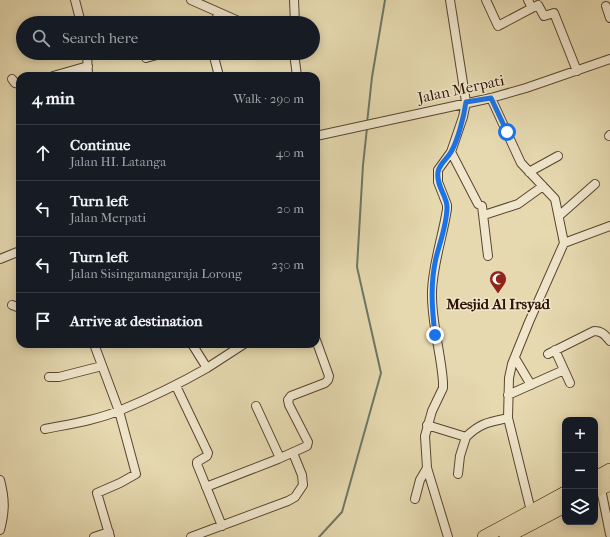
<!DOCTYPE html>
<meta charset="utf-8">
<style>
body{margin:0;font-family:"IM FELL French Canon",serif;background:#20242c;color:#f1f3f6}
.controls{position:absolute;right:12px;bottom:12px;display:grid;overflow:hidden;border-radius:8px;box-shadow:0 2px 10px #0003}
.controls button{width:36px;height:36px;display:grid;place-items:center;padding:0;border:0;border-bottom:1px solid #363941;background:#171b24;color:#f1f3f6;font:20px sans-serif}
.stop{position:absolute;width:12px;height:12px;margin:-9px;border:3px solid #1a73e8;border-radius:50%;background:#fff}
.stop.end{background:#1a73e8;border-color:#fff;box-shadow:0 1px 4px #0008}
.list{margin:0;padding:0;list-style:none}
h2{display:flex;justify-content:space-between;align-items:center;height:52px;margin:0;padding:0 16px;font-size:17px}
h2 small{font-size:13px;font-weight:400;color:#9ea1a6}
.list li{display:grid;grid-template-columns:26px 1fr auto;gap:12px;align-items:center;box-sizing:border-box;height:56px;padding:0 16px;border-top:1px solid #363941}
.list b{display:block;font-size:15px;white-space:nowrap}
.list p{margin:0;font-size:13px;white-space:nowrap;color:#9ea1a6}
.list em{font-size:13px;font-style:normal;color:#9ea1a6}
.icon{flex:none;width:22px;height:22px;fill:none;stroke:currentColor;stroke-width:2;stroke-linecap:round;stroke-linejoin:round}
.map{position:relative;flex:none;width:610px;height:537px;overflow:hidden}
.search{position:absolute;background:#171b24;box-shadow:0 2px 10px #0003;left:16px;top:16px;width:304px;height:44px;display:flex;align-items:center;gap:10px;box-sizing:border-box;padding:0 14px;border-radius:22px;color:#9ea1a6;font-size:15px}
.panel{position:absolute;background:#171b24;box-shadow:0 2px 10px #0003;left:16px;top:72px;width:304px;height:276px;border-radius:12px}
.map>svg:first-child{display:block}
.lines{fill:none;stroke-linecap:round;stroke-linejoin:round}
.stream{stroke:#6c7865;stroke-width:2}
.minor-casing{stroke:#5a442e;stroke-width:10}
.primary-casing{stroke:#2c1303;stroke-width:14}
.minor{stroke:#efe6cc;stroke-width:8}
.primary{stroke:#e6d9b0;stroke-width:13}
.route{stroke:#1a73e8;stroke-width:5}
.labels{text-anchor:middle;dominant-baseline:central;stroke-width:3;stroke-linejoin:round;paint-order:stroke}
.street-label{font-size:15px;fill:#2c1303;stroke:#efe6cc}
.poi-label{font-size:15px;font-weight:bold;fill:#2c1303;stroke:#efe6cc}
</style>
<div class="map">
<svg width="610" height="537" viewBox="0 0 610 537">
<rect width="100%" height="100%" fill="#e6d9b0"/>
<filter id="stains"><feTurbulence type="fractalNoise" baseFrequency=".005" numOctaves="4"/><feColorMatrix values="0 0 0 0 .2 0 0 0 0 .09 0 0 0 0 .02 0 0 0 .5 -.17"/></filter>
<radialGradient id="worn" r=".72"><stop offset=".6" stop-color="#630" stop-opacity="0"/><stop offset="1" stop-color="#630" stop-opacity=".3"/></radialGradient>
<g class="lines">
<!-- stream -->
<path class="stream" d="M367,123L372,77L385,0
M319,537L342,512L381,373L357,267L363,165L367,128"/>
<!-- minor casing -->
<g class="minor-casing">
<path id="minor" d="M75,0L81,23
M191,0L243,23
M294,0L295,23
M486,0L498,26L532,8L528,0
M606,6L610,18
M532,8L538,5L544,16L554,13L577,71
M216,23L218,12
M87,53L88,76
M213,53L219,76
M294,53L297,76
M146,58L164,53
M53,76L88,66
M12,79L15,83L20,84
M491,98L521,163L555,199L564,243L529,322L512,364L509,378L508,418L531,511
M316,136L491,98L526,88L610,59
M609,136L610,135
M451,152L478,204L482,206L488,256
M529,172L558,156
M484,215L518,204L543,186
M560,215L595,184
M564,243L610,226
M0,259L20,251
M12,305L20,308
M94,344L119,411L136,474L120,483L97,493L110,537
M555,350L570,383
M548,354L594,331C602,331 605,335 610,341
M515,358L531,385
M207,368L244,344
M49,377H59L102,366
M176,386L208,453L207,456L197,462V464L222,526
M508,395L564,370
M256,406L280,458
M427,425L466,437C480,423 489,422 508,418
M45,429C70,424 97,420 121,410C150,398 179,384 207,368L192,344
M458,474L460,456L466,437
M0,480C5,499 5,511 0,530
M206,487L278,459L307,446L308,442L289,405L288,400L291,396L325,383L328,380L329,376L316,340
M601,489L610,534
M415,499L420,480L427,468
M94,537L109,532
M191,537L288,501L295,497L303,485L302,475L293,453
M448,537L427,468L425,436L432,411L443,388V382C441,352 431,322 432,291C433,263 443,236 447,209V205L438,182V170L451,152L463,117L466,102L450,0"/>
</g>
<!-- primary casing -->
<g class="primary-casing">
<path id="primary" d="M595,478L610,470
M595,491L610,484
M484,537L565,493
M506,537L565,506"/>
</g>
<!-- minor -->
<use href="#minor" class="minor"/>
<!-- primary -->
<use href="#primary" class="primary"/>
</g>
<g class="lines">
<!-- route -->
<path class="route" d="M435,335C432,309 430,284 436,258C440,242 447,224 447,207C447,196 436,186 438,172C439,164 447,159 451,152C458,140 464,116 466,102L491,98L507,132"/>
</g>
<!-- icons -->
<defs>
<g id="mosque-pin" transform="scale(0.9)"><path d="M0 17L-7.5 6A9.5 9.5 0 1 1 7.5 6Z" fill="#8f2418" stroke="#efe6cc"/><path d="M3.5-4.9A6 6 0 1 0 3.5 4.9A5 5 0 1 1 3.5-4.9Z" fill="#fff"/></g>
</defs>
<g fill-rule="evenodd">
<use href="#mosque-pin" x="498" y="279"/>
</g>
<g class="labels">
<!-- street labels -->
<g class="street-label">
<text transform="translate(461 89) rotate(-12)">Jalan Merpati</text>
</g>
<!-- poi labels -->
<g class="poi-label">
<text x="498" y="304">Mesjid Al Irsyad</text>
</g>
</g>
<rect width="100%" height="100%" filter="url(#stains)"/>
<rect width="100%" height="100%" fill="url(#worn)"/>
</svg>
<div class="controls">
<button>+</button>
<button>−</button>
<button><svg class="icon" aria-label="layers" viewBox="0 0 24 24"><path d="M12 4l9 5-9 5-9-5zM3 14l9 5 9-5"/></svg></button>
</div>
<div class="stop" style="left:507px;top:132px"></div>
<div class="stop end" style="left:435px;top:335px"></div>
<div class="search"><svg class="icon" aria-label="search" viewBox="0 0 24 24"><circle cx="10" cy="10" r="6"/><path d="M15 15l6 6"/></svg>Search here</div>
<section class="panel">
<h2>4 min<small>Walk · 290 m</small></h2>
<ul class="list">
<li><svg class="icon" aria-label="ahead" viewBox="0 0 24 24"><path d="M12 20V5M6 11l6-6 6 6"/></svg><div><b>Continue</b><p>Jalan HI. Latanga</p></div><em>40 m</em></li>
<li><svg class="icon" aria-label="left" viewBox="0 0 24 24"><path d="M17 20v-9H6M10 6l-5 5 5 5"/></svg><div><b>Turn left</b><p>Jalan Merpati</p></div><em>20 m</em></li>
<li><svg class="icon" aria-label="left" viewBox="0 0 24 24"><path d="M17 20v-9H6M10 6l-5 5 5 5"/></svg><div><b>Turn left</b><p>Jalan Sisingamangaraja Lorong</p></div><em>230 m</em></li>
<li><svg class="icon" aria-label="arrive" viewBox="0 0 24 24"><path d="M6 21V4h12l-3 4 3 4H6"/></svg><div><b>Arrive at destination</b></div></li>
</ul>
</section>
</div>
